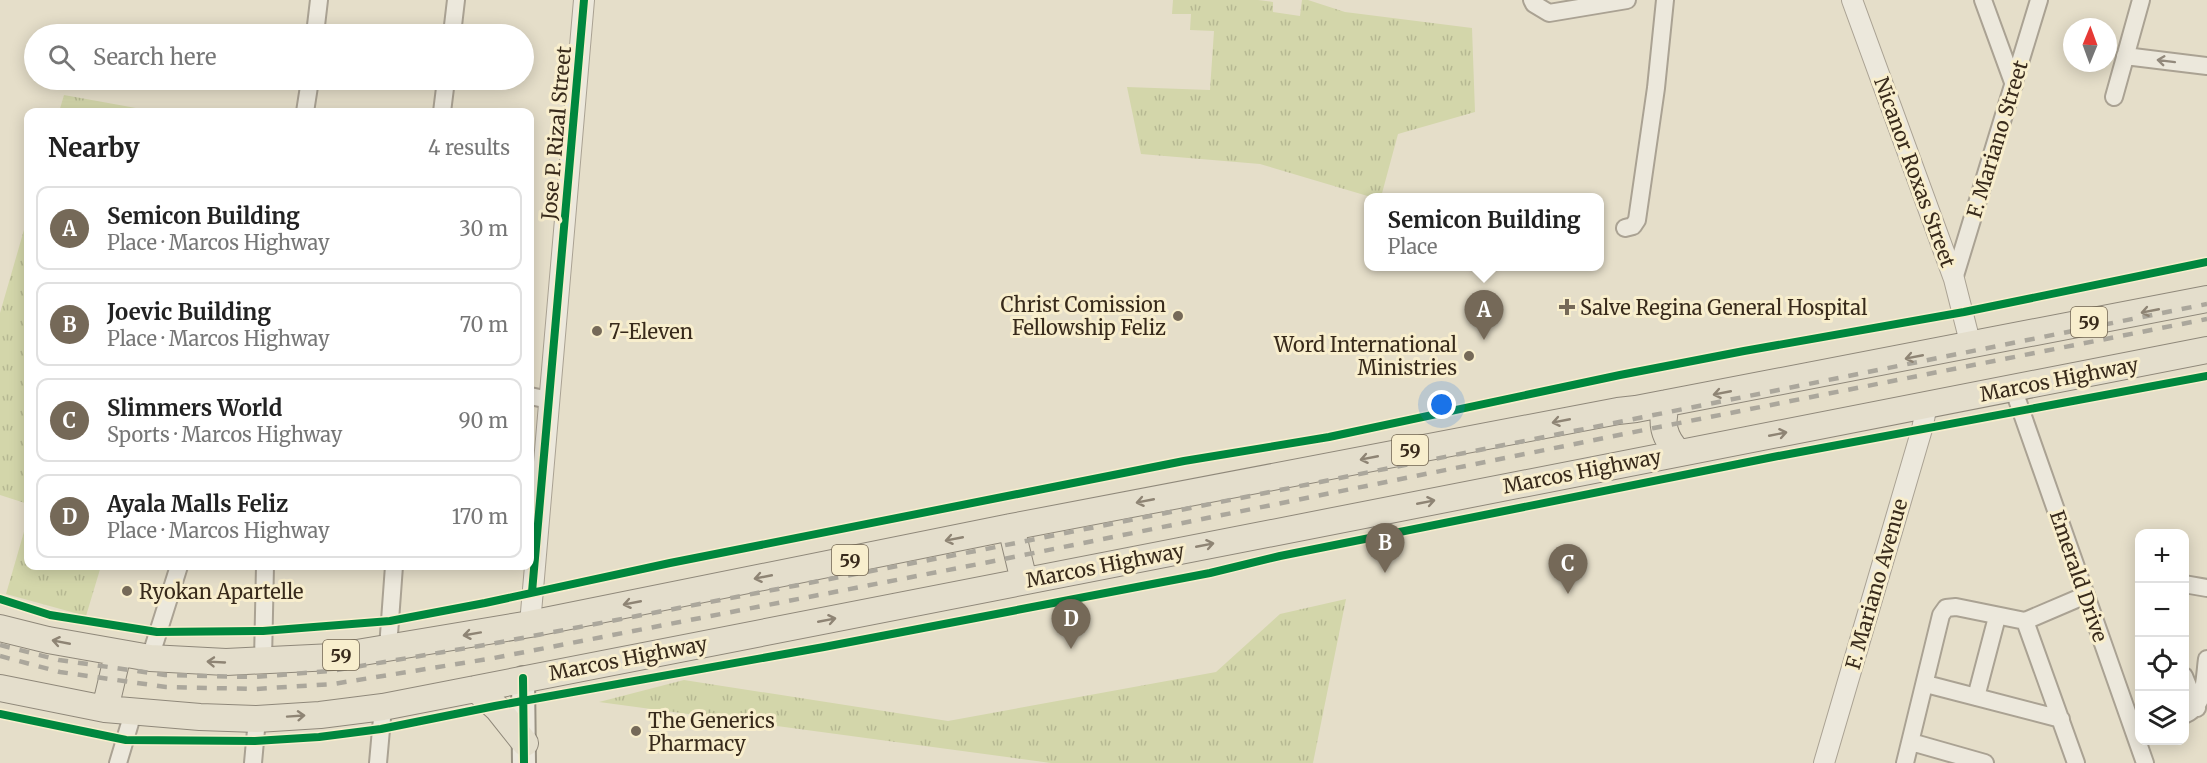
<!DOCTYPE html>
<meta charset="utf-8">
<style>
body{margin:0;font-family:Merriweather,serif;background:#f2f2f2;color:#222}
.controls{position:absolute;right:18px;bottom:18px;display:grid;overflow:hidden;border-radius:12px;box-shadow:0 3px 15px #0003}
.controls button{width:54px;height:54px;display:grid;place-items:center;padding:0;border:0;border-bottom:2px solid #e0e0e0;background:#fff;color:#222;font:30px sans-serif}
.compass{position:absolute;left:2063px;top:18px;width:54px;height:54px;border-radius:50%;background:#fff;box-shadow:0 3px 15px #0003;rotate:1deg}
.you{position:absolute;left:1442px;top:405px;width:21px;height:21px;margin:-15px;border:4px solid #fff;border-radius:50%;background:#1a73e8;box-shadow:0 0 0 9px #1a73e833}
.badge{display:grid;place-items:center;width:39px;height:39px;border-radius:50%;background:#756958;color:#fff;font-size:20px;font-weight:700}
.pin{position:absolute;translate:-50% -50px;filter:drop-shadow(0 2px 3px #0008)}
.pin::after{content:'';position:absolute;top:32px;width:21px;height:18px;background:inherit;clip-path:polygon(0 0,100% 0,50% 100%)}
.popup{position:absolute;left:1364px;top:193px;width:240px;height:78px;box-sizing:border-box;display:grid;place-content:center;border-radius:12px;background:#fff;filter:drop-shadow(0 2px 4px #0005);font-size:20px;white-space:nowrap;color:#767676}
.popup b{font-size:22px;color:#222}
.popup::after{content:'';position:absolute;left:50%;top:100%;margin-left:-12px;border:12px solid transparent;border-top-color:#fff}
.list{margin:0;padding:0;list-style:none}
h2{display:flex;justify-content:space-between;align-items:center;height:78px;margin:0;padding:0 24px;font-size:26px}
h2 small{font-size:20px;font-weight:400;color:#767676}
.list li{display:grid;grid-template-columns:39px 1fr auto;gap:18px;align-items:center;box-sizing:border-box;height:84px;margin:0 12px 12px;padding:0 12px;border:2px solid #e0e0e0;border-radius:12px}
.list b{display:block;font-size:22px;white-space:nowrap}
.list p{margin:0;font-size:20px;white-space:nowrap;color:#767676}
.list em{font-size:20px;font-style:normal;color:#767676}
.icon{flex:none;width:33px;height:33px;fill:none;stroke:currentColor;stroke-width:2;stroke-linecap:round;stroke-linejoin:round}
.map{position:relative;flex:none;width:2207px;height:763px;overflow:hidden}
.search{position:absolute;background:#fff;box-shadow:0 3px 15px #0003;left:24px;top:24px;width:510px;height:66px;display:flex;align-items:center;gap:15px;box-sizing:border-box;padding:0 21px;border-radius:33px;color:#767676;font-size:22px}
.panel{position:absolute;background:#fff;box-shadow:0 3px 15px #0003;left:24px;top:108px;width:510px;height:462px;border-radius:12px}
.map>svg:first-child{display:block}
.grass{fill:url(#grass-tufts)}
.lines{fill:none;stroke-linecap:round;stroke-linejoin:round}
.minor-casing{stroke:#aaa293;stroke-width:20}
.tertiary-casing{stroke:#aaa293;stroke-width:22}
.secondary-casing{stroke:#999283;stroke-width:26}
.primary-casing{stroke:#8f887a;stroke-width:28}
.minor{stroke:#ece8dc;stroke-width:16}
.tertiary{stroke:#ece8dc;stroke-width:20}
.secondary{stroke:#ece8dc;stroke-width:22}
.primary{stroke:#e4decc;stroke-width:26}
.rail{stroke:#aba79c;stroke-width:4.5;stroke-dasharray:10 10;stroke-linecap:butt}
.cycleway-casing{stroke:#f8eecd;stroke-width:11}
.cycleway{stroke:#00873e;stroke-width:8}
.oneway{stroke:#92897c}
.oneway2{stroke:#8e8474}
.poi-dot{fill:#756958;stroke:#f8eecd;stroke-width:2}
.labels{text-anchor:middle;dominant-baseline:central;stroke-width:6;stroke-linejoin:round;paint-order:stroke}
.shield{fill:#f8eecd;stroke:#726550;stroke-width:1.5}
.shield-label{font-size:18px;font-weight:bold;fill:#382a1b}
.street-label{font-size:20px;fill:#382a1b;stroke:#f8eecd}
.poi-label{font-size:20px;fill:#382a1b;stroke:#f8eecd;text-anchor:start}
</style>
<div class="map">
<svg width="2207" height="763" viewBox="0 0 2207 763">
<defs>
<pattern id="grass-tufts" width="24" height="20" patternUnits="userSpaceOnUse" patternTransform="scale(1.5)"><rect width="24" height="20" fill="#d3d6aa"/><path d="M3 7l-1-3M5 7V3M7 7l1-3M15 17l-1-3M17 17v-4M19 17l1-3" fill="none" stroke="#b6b892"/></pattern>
</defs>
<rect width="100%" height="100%" fill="#e5dec9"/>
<!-- grass -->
<path class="grass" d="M1173,0H1258L1273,2V12L1300,16L1302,0H1308L1345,12L1472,28L1475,112L1398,134L1381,197H1371L1260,164L1141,154L1127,87L1210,90L1214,31L1190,30L1191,14H1172Z
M64,95L158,112H59Z
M28,216V504L0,495V313Z
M28,518V566H101L86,616L6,594Z
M1346,599L1313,763H1051L599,702L684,680L948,721L1216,672L1280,614Z"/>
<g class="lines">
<!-- minor casing -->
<g class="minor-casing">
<path id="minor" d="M1532,0L1534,4L1549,13L1627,0
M1983,0L2014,85
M315,34L319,0
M452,34L456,0
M2125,56L2207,66
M2114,97L2141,0
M305,112L310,80
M442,112L446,80
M1625,228L1633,226L1637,220L1656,88L1665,0
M1954,279L2039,0
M2013,388L2145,763
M530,396L549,400
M2184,584L2207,588
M2025,621L2076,763
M388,648L394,566
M150,658L179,566
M263,660L265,566
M2184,676L2197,708
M1926,684L2061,719
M1976,697L1997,617
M2184,715C2206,706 2204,680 2207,659
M1911,742L1985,763
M118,763L133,713
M253,763L257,719
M378,763L383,707
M1905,763L1941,615L1946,608L1956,607L2025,621L2086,595"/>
</g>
<!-- tertiary casing -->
<g class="tertiary-casing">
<path id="tertiary" d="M1852,0L1954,279L1971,346
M530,624L584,0
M1824,763L1922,429L1927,405"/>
</g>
<!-- secondary casing -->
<g class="secondary-casing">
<path id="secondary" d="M523,678L524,763"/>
</g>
<!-- primary casing -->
<g class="primary-casing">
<path id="primary" d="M1667,403C1660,422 1664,438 1678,452
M1011,527L1024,581
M0,628L48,640L150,658L226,662L333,657L530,624L1011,527L1618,411L1636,409L2207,299
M0,688L105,709L200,717L257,719L320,715L383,707L2207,350
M476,689L498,709L525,743
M105,709L118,654"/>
</g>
<!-- minor -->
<use href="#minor" class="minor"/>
<!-- tertiary -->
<use href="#tertiary" class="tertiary"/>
<!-- secondary -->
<use href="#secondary" class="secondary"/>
<!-- primary -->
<use href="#primary" class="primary"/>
<!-- rail -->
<path class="rail" d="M0,645L59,660L165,675L253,677L331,671L491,644L981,550L2207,304
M0,656L60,672L166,687L255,689L333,684L494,658L984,563L1654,428L2207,319"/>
<!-- cycleway casing -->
<g class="cycleway-casing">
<path id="cycleway" d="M532,592L584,0
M0,599L50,615L157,632L263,631L390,621L485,603L670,563L1184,461L1329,437L1620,375L1744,351L1964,312L2207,262
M523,678L524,763
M0,714L126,740L255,741L319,737L381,729L495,706L824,647L1210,573L1280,556L1773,457L2207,376"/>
</g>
<!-- cycleway -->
<use href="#cycleway" class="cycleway"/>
</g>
<!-- one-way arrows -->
<defs><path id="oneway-shaft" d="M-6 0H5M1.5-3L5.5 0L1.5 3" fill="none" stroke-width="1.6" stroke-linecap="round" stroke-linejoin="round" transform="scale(1.5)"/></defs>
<use class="oneway" href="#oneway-shaft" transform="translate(2166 61) rotate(-173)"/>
<g class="oneway2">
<use href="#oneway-shaft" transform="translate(2150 311) rotate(169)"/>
<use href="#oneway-shaft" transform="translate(1914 357) rotate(169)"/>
<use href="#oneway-shaft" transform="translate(1722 393) rotate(169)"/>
<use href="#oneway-shaft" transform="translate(1561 421) rotate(169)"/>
<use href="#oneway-shaft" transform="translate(1778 434) rotate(-11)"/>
<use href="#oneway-shaft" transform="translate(1369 458) rotate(169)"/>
<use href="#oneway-shaft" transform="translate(1145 501) rotate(169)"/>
<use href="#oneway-shaft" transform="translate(1426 502) rotate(-11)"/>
<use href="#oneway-shaft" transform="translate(954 539) rotate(169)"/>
<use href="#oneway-shaft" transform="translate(1205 545) rotate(-11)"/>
<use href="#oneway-shaft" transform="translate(763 577) rotate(169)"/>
<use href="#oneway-shaft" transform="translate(632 603) rotate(169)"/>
<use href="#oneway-shaft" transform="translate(827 620) rotate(-11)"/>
<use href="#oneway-shaft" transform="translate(472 634) rotate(170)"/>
<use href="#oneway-shaft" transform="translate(61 642) rotate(-169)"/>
<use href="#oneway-shaft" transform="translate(216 662) rotate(-177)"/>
<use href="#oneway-shaft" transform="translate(296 716) rotate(-4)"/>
</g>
<!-- markers -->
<g class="poi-dot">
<path d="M1564 298h6v6h6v6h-6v6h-6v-6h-6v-6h6z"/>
<circle cx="1178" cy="316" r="6"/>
<circle cx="597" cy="331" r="6"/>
<circle cx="1469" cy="356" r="6"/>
<circle cx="127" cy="591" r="6"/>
<circle cx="636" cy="731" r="6"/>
</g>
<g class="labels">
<!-- shield labels -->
<g class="shield">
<rect x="2071" y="307" width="36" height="30" rx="4.5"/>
<rect x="1392" y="435" width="36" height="30" rx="4.5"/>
<rect x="832" y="545" width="36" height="30" rx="4.5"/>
<rect x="323" y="640" width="36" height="30" rx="4.5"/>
</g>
<g class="shield-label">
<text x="2089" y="322">59</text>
<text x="1410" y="450">59</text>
<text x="850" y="560">59</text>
<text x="341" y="655">59</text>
</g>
<!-- street labels -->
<g class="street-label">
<text transform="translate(556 133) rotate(-85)">Jose P. Rizal Street</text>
<text transform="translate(1997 139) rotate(-73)">F. Mariano Street</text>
<text transform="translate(1915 172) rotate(70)">Nicanor Roxas Street</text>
<text transform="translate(2059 379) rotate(-11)">Marcos Highway</text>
<text transform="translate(1582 471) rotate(-11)">Marcos Highway</text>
<text transform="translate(1105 565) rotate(-11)">Marcos Highway</text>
<text transform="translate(2079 576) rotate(71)">Emerald Drive</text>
<text transform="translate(1876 584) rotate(-74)">F. Mariano Avenue</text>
<text transform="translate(628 658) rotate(-11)">Marcos Highway</text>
</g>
<!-- poi labels -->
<g class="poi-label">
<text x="1166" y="304" text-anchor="end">Christ Comission<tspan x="1166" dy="23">Fellowship Feliz</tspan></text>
<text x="1580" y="307">Salve Regina General Hospital</text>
<text x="609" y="331">7-Eleven</text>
<text x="1457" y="344" text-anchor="end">Word International<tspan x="1457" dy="23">Ministries</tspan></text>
<text x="139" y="591">Ryokan Apartelle</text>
<text x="648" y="720">The Generics<tspan x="648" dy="23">Pharmacy</tspan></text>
</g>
</g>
</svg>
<div class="controls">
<button>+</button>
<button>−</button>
<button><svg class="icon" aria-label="locate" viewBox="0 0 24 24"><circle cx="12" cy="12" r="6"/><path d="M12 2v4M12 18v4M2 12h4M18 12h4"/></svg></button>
<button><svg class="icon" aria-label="layers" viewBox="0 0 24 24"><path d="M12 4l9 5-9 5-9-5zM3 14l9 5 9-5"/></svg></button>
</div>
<svg class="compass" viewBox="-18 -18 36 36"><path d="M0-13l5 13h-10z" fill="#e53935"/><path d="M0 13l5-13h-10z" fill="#767676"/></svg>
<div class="you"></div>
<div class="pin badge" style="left:1484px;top:340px">A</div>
<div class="popup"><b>Semicon Building</b>Place</div>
<div class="pin badge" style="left:1385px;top:573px">B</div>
<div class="pin badge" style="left:1568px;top:594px">C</div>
<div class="pin badge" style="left:1071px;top:649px">D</div>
<div class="search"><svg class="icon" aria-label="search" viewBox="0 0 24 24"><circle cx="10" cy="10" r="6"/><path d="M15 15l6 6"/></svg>Search here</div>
<section class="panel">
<h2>Nearby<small>4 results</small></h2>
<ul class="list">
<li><span class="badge">A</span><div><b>Semicon Building</b><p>Place · Marcos Highway</p></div><em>30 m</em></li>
<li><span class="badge">B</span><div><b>Joevic Building</b><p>Place · Marcos Highway</p></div><em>70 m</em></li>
<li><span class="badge">C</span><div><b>Slimmers World</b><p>Sports · Marcos Highway</p></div><em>90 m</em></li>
<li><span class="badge">D</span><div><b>Ayala Malls Feliz</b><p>Place · Marcos Highway</p></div><em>170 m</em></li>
</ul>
</section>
</div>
